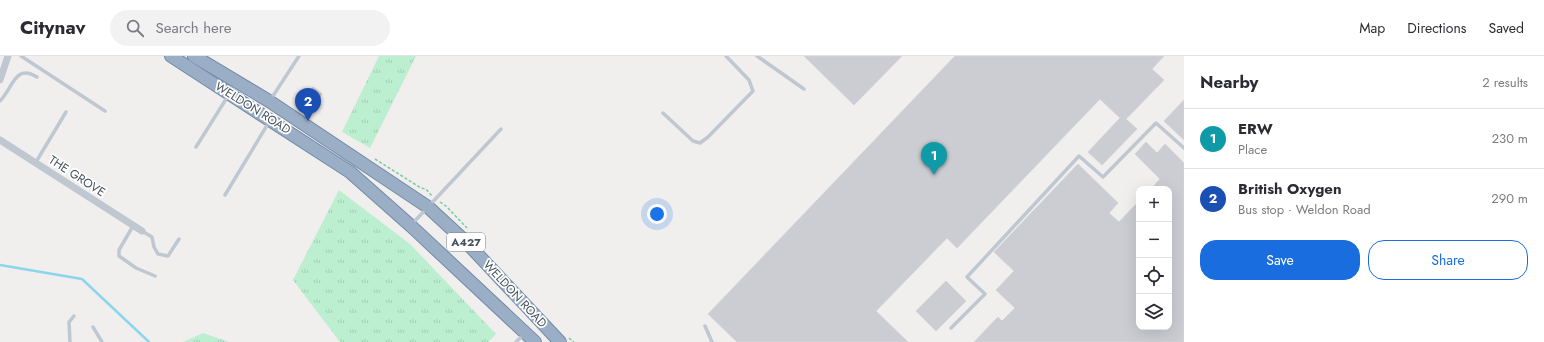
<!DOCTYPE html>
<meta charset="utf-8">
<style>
body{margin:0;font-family:Jost,sans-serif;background:#f2f2f3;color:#2b2b33}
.controls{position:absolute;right:12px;bottom:12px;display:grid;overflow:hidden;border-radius:8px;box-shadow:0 4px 16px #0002}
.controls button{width:36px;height:36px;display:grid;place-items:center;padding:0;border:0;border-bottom:1px solid #e1e1e2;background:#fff;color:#2b2b33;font:20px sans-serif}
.you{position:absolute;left:657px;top:158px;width:14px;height:14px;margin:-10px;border:3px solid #fff;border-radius:50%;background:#1a73e8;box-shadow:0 0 0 6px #1a73e833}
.badge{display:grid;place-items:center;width:26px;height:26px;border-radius:50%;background:#1a6ddf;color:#fff;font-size:13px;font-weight:700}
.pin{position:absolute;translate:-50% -33px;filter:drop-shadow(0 1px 2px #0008)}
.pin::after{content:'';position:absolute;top:21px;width:14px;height:12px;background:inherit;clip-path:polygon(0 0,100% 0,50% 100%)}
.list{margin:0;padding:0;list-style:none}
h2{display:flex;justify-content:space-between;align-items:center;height:52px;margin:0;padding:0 16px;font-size:17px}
h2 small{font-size:13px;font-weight:400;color:#7c7c81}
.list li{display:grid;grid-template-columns:26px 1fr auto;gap:12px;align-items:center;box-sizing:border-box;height:60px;padding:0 16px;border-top:1px solid #e1e1e2}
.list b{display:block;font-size:15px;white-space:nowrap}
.list p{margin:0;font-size:13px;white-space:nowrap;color:#7c7c81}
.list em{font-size:13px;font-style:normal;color:#7c7c81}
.actions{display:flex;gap:8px;padding:12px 16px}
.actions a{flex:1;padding:9px 0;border:1px solid #1a6ddf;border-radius:16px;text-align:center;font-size:14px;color:#1a6ddf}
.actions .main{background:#1a6ddf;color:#fff}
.icon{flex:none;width:22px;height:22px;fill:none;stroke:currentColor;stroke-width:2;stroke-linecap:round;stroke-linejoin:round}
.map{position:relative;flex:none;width:1184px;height:286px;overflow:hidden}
header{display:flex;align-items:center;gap:24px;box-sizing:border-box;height:56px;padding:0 20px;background:#fff;border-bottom:1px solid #e1e1e2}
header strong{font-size:19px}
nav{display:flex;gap:22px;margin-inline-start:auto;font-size:14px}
.search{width:280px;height:36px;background:#f2f2f3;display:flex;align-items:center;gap:10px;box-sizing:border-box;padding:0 14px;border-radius:22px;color:#7c7c81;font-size:15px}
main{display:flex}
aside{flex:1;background:#fff}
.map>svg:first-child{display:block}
.grass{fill:url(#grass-tufts)}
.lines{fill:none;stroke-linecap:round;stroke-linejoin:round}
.stream{stroke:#8ad6eb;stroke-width:2.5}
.building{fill:#cbcdd3;stroke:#d2d4da}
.trunk-casing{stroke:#718ba9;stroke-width:14}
.path{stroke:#75cca2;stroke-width:1.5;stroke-dasharray:3 2;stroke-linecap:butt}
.service{stroke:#bfc8d0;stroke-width:3.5}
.minor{stroke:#bfc8d0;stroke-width:7}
.trunk{stroke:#9aaec5;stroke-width:12}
.labels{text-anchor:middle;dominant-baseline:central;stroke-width:3.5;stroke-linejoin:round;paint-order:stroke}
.shield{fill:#fff;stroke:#7e858c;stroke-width:1}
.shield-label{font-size:11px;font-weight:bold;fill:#46515b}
.street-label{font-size:12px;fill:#46515b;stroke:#fff}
</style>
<header>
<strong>Citynav</strong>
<div class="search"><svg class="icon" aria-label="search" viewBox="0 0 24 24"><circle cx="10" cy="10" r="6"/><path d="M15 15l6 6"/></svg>Search here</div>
<nav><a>Map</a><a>Directions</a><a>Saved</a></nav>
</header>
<main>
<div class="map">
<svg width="1184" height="286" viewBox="0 0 1184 286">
<defs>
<pattern id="grass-tufts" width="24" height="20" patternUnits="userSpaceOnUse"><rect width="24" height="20" fill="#bceed0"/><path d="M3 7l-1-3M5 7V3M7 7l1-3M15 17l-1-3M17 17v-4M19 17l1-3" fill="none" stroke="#a3ceb5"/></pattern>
</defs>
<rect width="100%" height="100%" fill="#f1eeee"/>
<!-- grass -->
<path class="grass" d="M379,0H416L370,92L342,76Z
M339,134L410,188L496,278L488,286H340L293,224Z
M203,277L229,286H183Z"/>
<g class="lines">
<!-- stream -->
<path class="stream" d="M0,209L82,223L149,286"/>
</g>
<!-- building -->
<path class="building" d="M804,0H902L854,49Z
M955,0H1164L1152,13L1164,24L1126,63L1137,73L1102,109L1088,96L1120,62L1100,43L957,192L947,182L876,255L908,286H737L708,258Z
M313,31L322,38L315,48L306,42Z
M1184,44V84L1164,65Z
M1146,86L1157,97L1165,88L1184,107V286H974L998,261L1002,265L1015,252L996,234L1014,215L994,196L1078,108L1118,147L1109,157L1119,166L1139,145V271H1169V133H1151L1160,123L1135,98Z
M946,225L966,245L936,275L916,255Z"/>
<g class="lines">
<!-- trunk casing -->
<g class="trunk-casing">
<path id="trunk" d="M171,0L350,116L411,170L535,286
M194,0L269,45L428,151L467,187L560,286"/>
</g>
<!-- path -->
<path class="path" d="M375,103L421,132L426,133L432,140
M440,146L446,150L467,172
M569,282L574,286"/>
<!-- service -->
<path class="service" d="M21,0L105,55
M757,0L804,33
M271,43L299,0
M0,45C13,32 15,7 37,21
M663,57L693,85L700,87L708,81L753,35L749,24L726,0
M196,91L228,40
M36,106L66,56
M225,139L269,66
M412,168L501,73
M133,170L119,194V200L136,212L155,220
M142,175L152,181L154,191L158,198L168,200L179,183
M705,270L712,286
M93,271L102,286
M951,272L985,238L967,221L1079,100L1103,121L1156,67L1184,92
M70,286L69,266L74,260
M516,286L523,279"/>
<!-- minor -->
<path class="minor" d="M0,24L8,0
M0,84L142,175"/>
<!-- trunk -->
<use href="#trunk" class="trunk"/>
</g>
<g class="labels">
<!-- shield labels -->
<rect class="shield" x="447" y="177" width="38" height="18" rx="3"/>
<g class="shield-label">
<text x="466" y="186">A427</text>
</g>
<!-- street labels -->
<g class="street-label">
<text transform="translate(253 52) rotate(32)">WELDON ROAD</text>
<text transform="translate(77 120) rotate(33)">THE GROVE</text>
<text transform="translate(515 238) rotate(47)">WELDON ROAD</text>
</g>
</g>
</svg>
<div class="controls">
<button>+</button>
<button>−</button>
<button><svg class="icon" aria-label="locate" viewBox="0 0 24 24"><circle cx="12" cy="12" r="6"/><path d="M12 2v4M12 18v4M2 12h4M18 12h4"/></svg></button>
<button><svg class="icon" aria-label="layers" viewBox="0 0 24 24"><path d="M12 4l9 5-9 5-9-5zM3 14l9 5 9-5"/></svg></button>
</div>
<div class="you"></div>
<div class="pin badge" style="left:934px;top:119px;background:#0f9aa8">1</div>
<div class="pin badge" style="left:308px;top:65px;background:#1a4fb4">2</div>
</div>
<aside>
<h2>Nearby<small>2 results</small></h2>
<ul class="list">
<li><span class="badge" style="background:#0f9aa8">1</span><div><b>ERW</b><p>Place</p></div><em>230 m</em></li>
<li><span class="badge" style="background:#1a4fb4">2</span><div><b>British Oxygen</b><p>Bus stop · Weldon Road</p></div><em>290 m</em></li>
</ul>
<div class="actions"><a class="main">Save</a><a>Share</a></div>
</aside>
</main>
